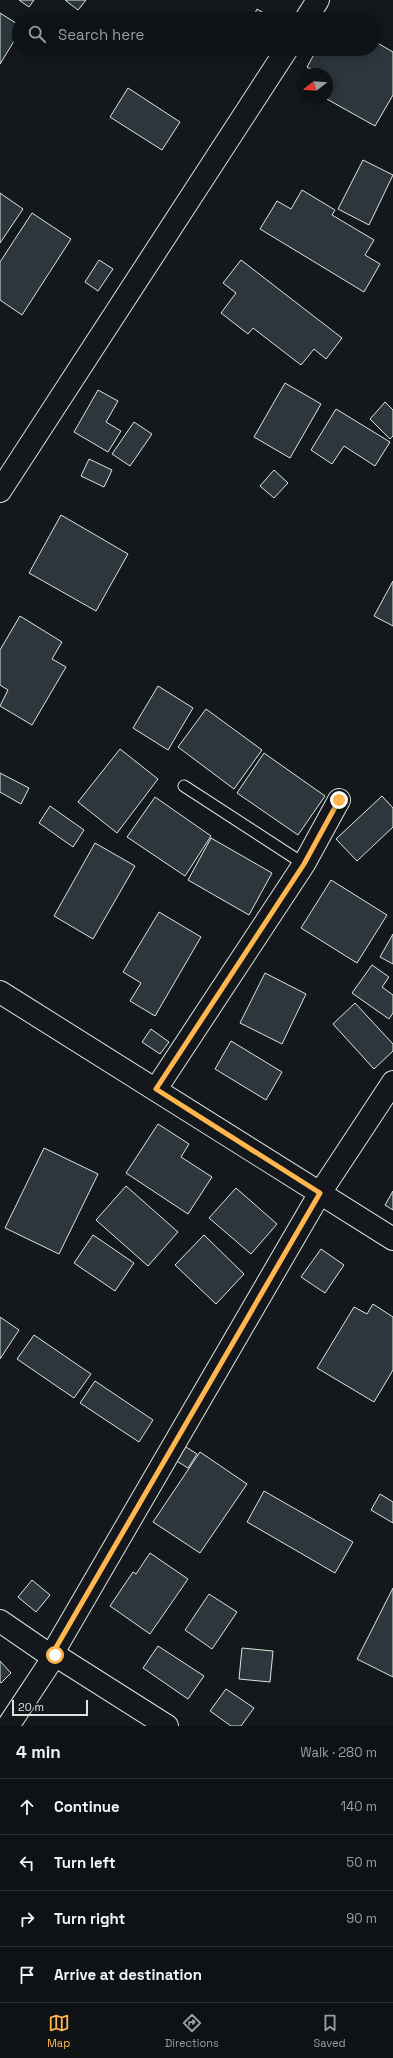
<!DOCTYPE html>
<meta charset="utf-8">
<style>
body{margin:0;font-family:"Space Grotesk",sans-serif;background:#1d2022;color:#f1f3f6}
.compass{position:absolute;left:297px;top:68px;width:36px;height:36px;border-radius:50%;background:#0f1215;box-shadow:0 2px 10px #0003;rotate:253deg}
.scale{position:absolute;left:12px;bottom:10px;width:76px;box-sizing:border-box;padding-left:4px;border:2px solid #d8e6dc;border-top:0;font-size:11px;line-height:14px;white-space:nowrap;color:#d8e6dc;-webkit-text-stroke:3px #14181c;paint-order:stroke}
.stop{position:absolute;width:12px;height:12px;margin:-9px;border:3px solid #ffb74d;border-radius:50%;background:#fff}
.stop.end{background:#ffb74d;border-color:#fff;box-shadow:0 1px 4px #0008}
.list{margin:0;padding:0;list-style:none}
h2{display:flex;justify-content:space-between;align-items:center;height:52px;margin:0;padding:0 16px;font-size:17px}
h2 small{font-size:13px;font-weight:400;color:#9b9ea0}
.list li{display:grid;grid-template-columns:26px 1fr auto;gap:12px;align-items:center;box-sizing:border-box;height:56px;padding:0 16px;border-top:1px solid #2f3234}
.list b{display:block;font-size:15px;white-space:nowrap}
.list em{font-size:13px;font-style:normal;color:#9b9ea0}
.icon{flex:none;width:22px;height:22px;fill:none;stroke:currentColor;stroke-width:2;stroke-linecap:round;stroke-linejoin:round}
.map{position:relative;flex:none;width:393px;height:1726px;overflow:hidden}
.search{position:absolute;background:#0f1215;box-shadow:0 2px 10px #0003;left:12px;right:12px;top:12px;height:44px;display:flex;align-items:center;gap:10px;box-sizing:border-box;padding:0 14px;border-radius:22px;color:#9b9ea0;font-size:15px}
.sheet{height:276px;background:#0f1215}
nav{display:flex;justify-content:space-around;align-items:center;box-sizing:border-box;height:56px;border-top:1px solid #2f3234;background:#0f1215;font-size:11px;color:#9b9ea0}
nav a{display:grid;justify-items:center;gap:2px}
nav .on{color:#ffb74d}
.map>svg:first-child{display:block}
.building{fill:#2c363c;stroke:#d8e6dc}
.lines{fill:none;stroke-linecap:round;stroke-linejoin:round}
.service-casing{stroke:#d8e6dc;stroke-width:13}
.minor-casing{stroke:#d8e6dc;stroke-width:24}
.service{stroke:#14181c;stroke-width:11}
.minor{stroke:#14181c;stroke-width:22}
.route{stroke:#ffb74d;stroke-width:5}
</style>
<div class="map">
<svg width="393" height="1726" viewBox="0 0 393 1726">
<rect width="100%" height="100%" fill="#14181c"/>
<!-- building -->
<path class="building" d="M19,0H34L29,7Z
M65,0H86L78,10Z
M257,9L274,19H252Z
M0,13L19,25V33L0,64Z
M374,41L393,52V95L375,126L325,98H327L329,79L327,74H320L307,67L317,49H374Z
M128,88L180,122L162,150L110,117Z
M363,160L393,175L369,225L338,209Z
M302,190L335,210L332,215L374,240L365,255L380,264L364,292L260,229L277,201L291,209Z
M0,193L23,209L0,243Z
M32,213L71,239L22,315L0,300V262Z
M99,260L113,269L98,291L85,282Z
M241,260L342,338L326,359L314,349L301,365L253,328L248,334L221,313L236,293L223,283Z
M285,383L321,404L290,458L254,437Z
M98,390L118,401L106,422L121,431L108,452L74,432Z
M385,402L393,410V436L390,439L370,419Z
M336,409L390,442L375,466L344,446L332,464L311,450Z
M134,422L152,434L130,466L112,454Z
M89,459L112,470L104,487L81,476Z
M274,470L288,483L274,498L260,486Z
M61,515L128,554L96,611L29,573Z
M393,581V626L374,616Z
M20,616L62,642L52,659L66,667L32,725L0,706L8,690L0,685V650Z
M158,686L193,708L168,750L133,728Z
M206,709L262,750L234,789L178,747Z
M120,749L158,779L117,833L78,802Z
M264,753L325,796L298,835L237,793Z
M0,773L29,788L21,804L0,792Z
M382,796L393,808V827L357,861L336,839Z
M155,797L211,836L185,876L127,837Z
M50,806L84,830L73,847L39,823Z
M211,838L272,873L249,915L188,880Z
M95,843L135,866L93,939L54,916Z
M331,880L387,915L357,963L301,928Z
M159,912L201,937L155,1016L130,1001L141,983L123,972Z
M393,934V964L380,957Z
M372,965L389,977L382,987L393,995V1013L389,1019L352,993Z
M265,973L306,994L282,1044L240,1023Z
M355,1003L393,1044V1051L374,1069L333,1024Z
M151,1029L169,1042L160,1054L142,1042Z
M231,1041L282,1072L266,1100L215,1069Z
M158,1124L189,1144L181,1157L212,1177L188,1214L126,1173Z
M44,1148L98,1174L59,1254L5,1228Z
M126,1186L178,1232L148,1266L96,1220Z
M236,1188L277,1224L251,1254L209,1218Z
M393,1191V1210L385,1205Z
M93,1235L134,1263L115,1291L74,1263Z
M204,1235L244,1274L216,1304L175,1265Z
M321,1249L344,1265L325,1293L301,1277Z
M373,1304L393,1317V1370L374,1402L317,1368L354,1307L367,1314Z
M0,1317L19,1330L0,1359Z
M34,1335L91,1374L74,1398L17,1359Z
M95,1381L153,1420L139,1442L80,1403Z
M183,1445L197,1454L188,1468L175,1460Z
M200,1452L247,1484L200,1553L153,1522Z
M264,1491L353,1542L335,1573L247,1522Z
M380,1494L393,1502V1523L371,1510Z
M150,1553L188,1579L150,1634L110,1606L133,1572L136,1574Z
M32,1580L50,1595L36,1612L18,1597Z
M393,1588V1677L357,1659Z
M209,1594L237,1612L212,1649L185,1630Z
M158,1646L204,1676L188,1699L143,1668Z
M242,1648L273,1651L270,1682L239,1679Z
M0,1661L11,1673L1,1683L0,1682Z
M226,1689L254,1708L241,1726H231L210,1711Z"/>
<g class="lines">
<!-- service casing -->
<g class="service-casing">
<path id="service" d="M184,786L304,864"/>
</g>
<!-- minor casing -->
<g class="minor-casing">
<path id="minor" d="M306,19L318,0
M0,491L287,49
M0,992L393,1239
M156,1089L304,864L339,800
M0,1621L51,1656L55,1655L167,1726
M51,1656L320,1193L393,1082
M8,1726L55,1655"/>
</g>
<!-- service -->
<use href="#service" class="service"/>
<!-- minor -->
<use href="#minor" class="minor"/>
</g>
<g class="lines">
<!-- route -->
<path class="route" d="M55,1655L51,1656L320,1193L156,1089L304,864L339,800"/>
</g>
</svg>
<svg class="compass" viewBox="-18 -18 36 36"><path d="M0-13l5 13h-10z" fill="#e53935"/><path d="M0 13l5-13h-10z" fill="#9b9ea0"/></svg>
<div class="scale">20 m</div>
<div class="stop" style="left:55px;top:1655px"></div>
<div class="stop end" style="left:339px;top:800px"></div>
<div class="search"><svg class="icon" aria-label="search" viewBox="0 0 24 24"><circle cx="10" cy="10" r="6"/><path d="M15 15l6 6"/></svg>Search here</div>
</div>
<section class="sheet">
<h2>4 min<small>Walk · 280 m</small></h2>
<ul class="list">
<li><svg class="icon" aria-label="ahead" viewBox="0 0 24 24"><path d="M12 20V5M6 11l6-6 6 6"/></svg><div><b>Continue</b></div><em>140 m</em></li>
<li><svg class="icon" aria-label="left" viewBox="0 0 24 24"><path d="M17 20v-9H6M10 6l-5 5 5 5"/></svg><div><b>Turn left</b></div><em>50 m</em></li>
<li><svg class="icon" aria-label="right" viewBox="0 0 24 24"><path d="M7 20v-9h11M14 6l5 5-5 5"/></svg><div><b>Turn right</b></div><em>90 m</em></li>
<li><svg class="icon" aria-label="arrive" viewBox="0 0 24 24"><path d="M6 21V4h12l-3 4 3 4H6"/></svg><div><b>Arrive at destination</b></div></li>
</ul>
</section>
<nav>
<a class="on"><svg class="icon" aria-label="map" viewBox="0 0 24 24"><path d="M3 6l6-2 6 2 6-2v14l-6 2-6-2-6 2zM9 4v14M15 6v14"/></svg>Map</a>
<a><svg class="icon" aria-label="directions" viewBox="0 0 24 24"><path d="M12 3l9 9-9 9-9-9zM9 14v-3h6M13 9l2 2-2 2"/></svg>Directions</a>
<a><svg class="icon" aria-label="saved" viewBox="0 0 24 24"><path d="M7 4h10v16l-5-4-5 4z"/></svg>Saved</a>
</nav>
